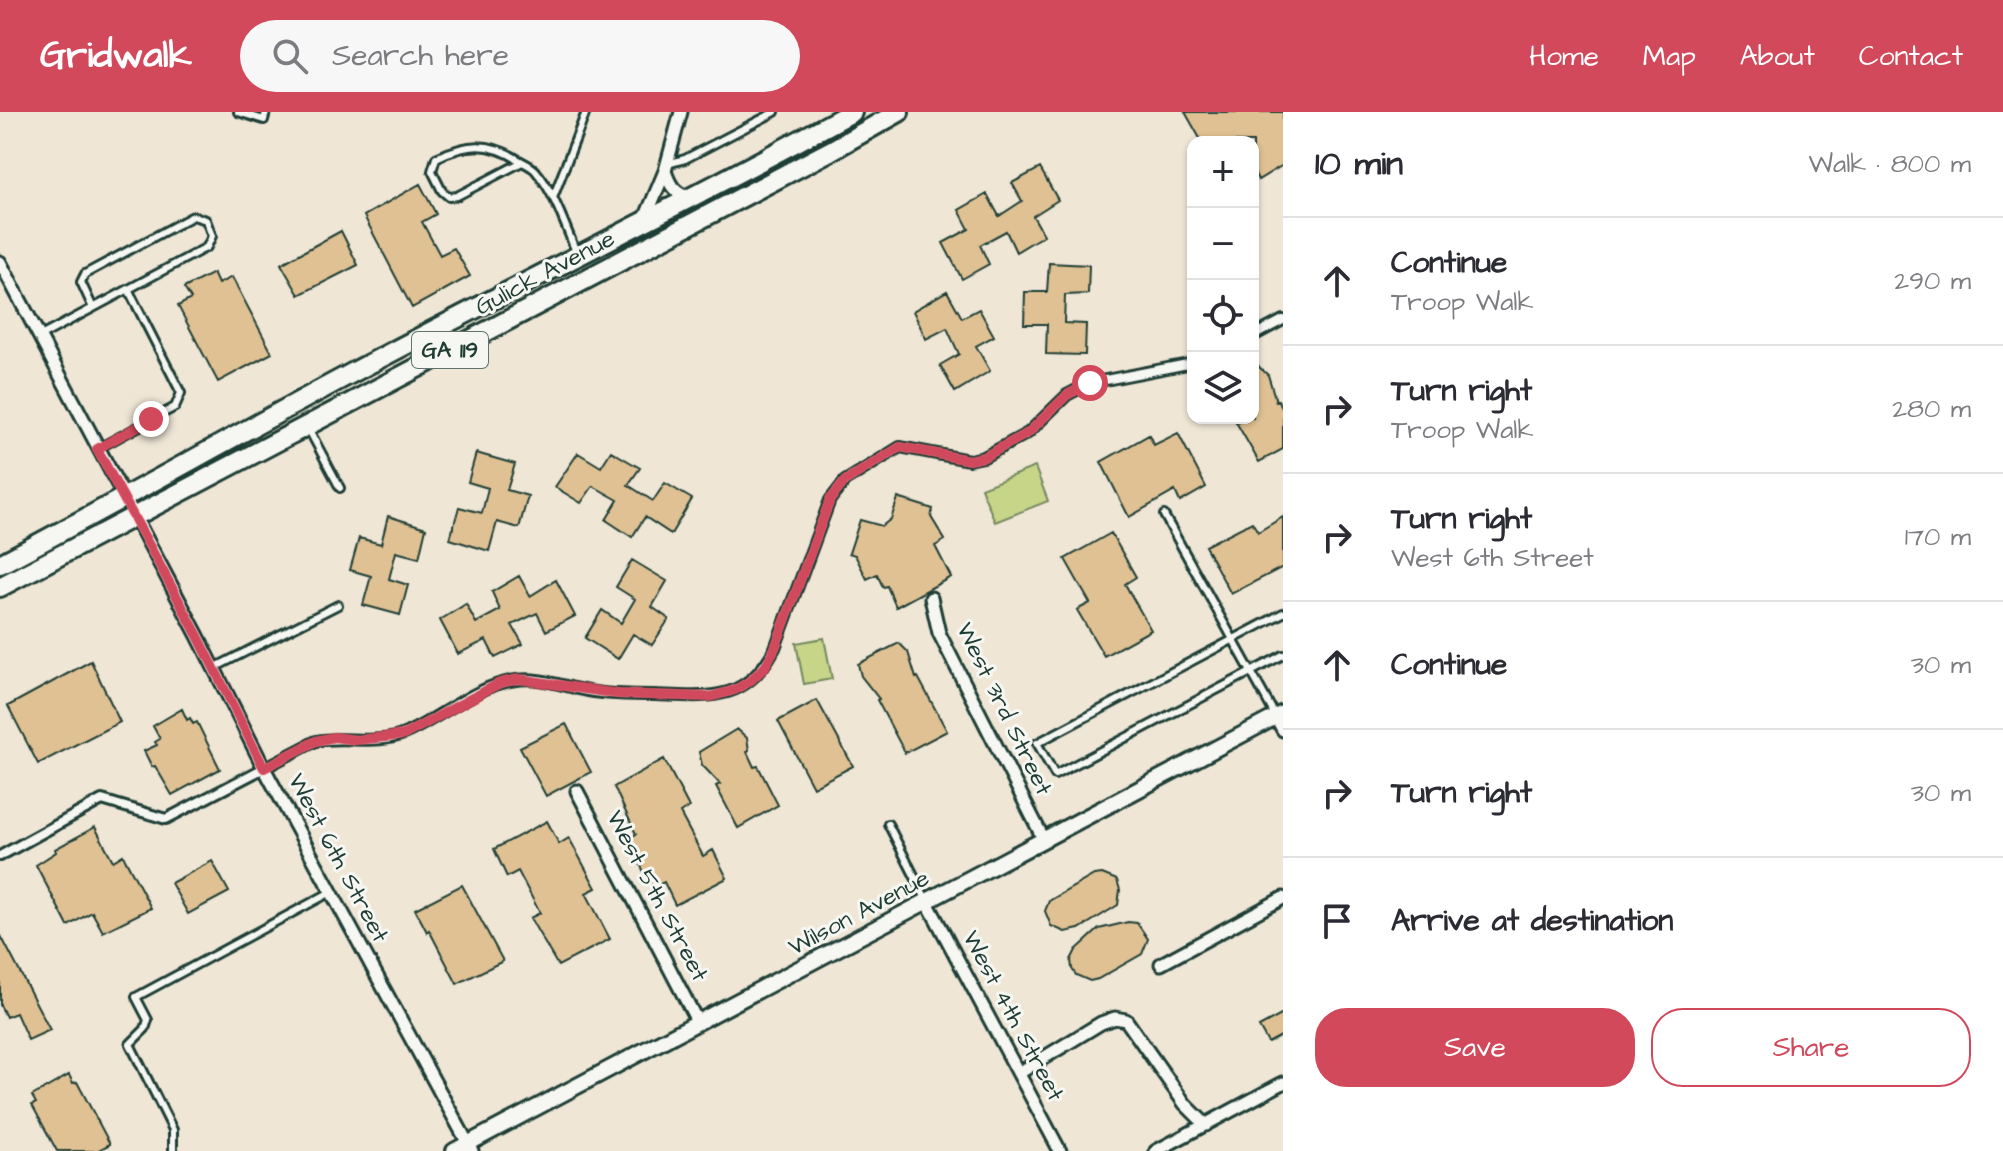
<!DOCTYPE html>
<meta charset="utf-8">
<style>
body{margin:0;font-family:"Architects Daughter",sans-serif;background:#f7f7f7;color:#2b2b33}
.controls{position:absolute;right:24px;top:24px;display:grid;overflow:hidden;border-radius:16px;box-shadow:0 2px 6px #0004}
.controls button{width:72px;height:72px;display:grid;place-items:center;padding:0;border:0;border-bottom:2px solid #e1e1e2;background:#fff;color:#2b2b33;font:40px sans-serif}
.stop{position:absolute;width:24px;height:24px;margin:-18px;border:6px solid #d1495b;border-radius:50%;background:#fff}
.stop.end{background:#d1495b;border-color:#fff;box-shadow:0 2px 8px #0008}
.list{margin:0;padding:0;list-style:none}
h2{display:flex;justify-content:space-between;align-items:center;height:104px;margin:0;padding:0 32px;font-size:34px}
h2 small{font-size:26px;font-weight:400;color:#7c7c81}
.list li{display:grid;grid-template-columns:52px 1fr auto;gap:24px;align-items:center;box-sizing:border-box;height:128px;padding:0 32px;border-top:2px solid #e1e1e2}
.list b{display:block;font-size:30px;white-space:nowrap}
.list p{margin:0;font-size:26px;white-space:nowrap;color:#7c7c81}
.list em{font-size:26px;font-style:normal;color:#7c7c81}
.actions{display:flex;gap:16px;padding:24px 32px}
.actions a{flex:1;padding:18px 0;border:2px solid #d1495b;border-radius:32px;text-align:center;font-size:28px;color:#d1495b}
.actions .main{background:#d1495b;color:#fff}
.icon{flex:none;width:44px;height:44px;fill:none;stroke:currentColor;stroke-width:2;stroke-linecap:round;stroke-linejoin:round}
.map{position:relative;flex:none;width:1283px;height:1039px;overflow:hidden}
header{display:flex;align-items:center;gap:48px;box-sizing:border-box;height:112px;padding:0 40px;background:#d1495b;color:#fff}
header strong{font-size:38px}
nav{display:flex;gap:44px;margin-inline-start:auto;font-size:28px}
.search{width:560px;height:72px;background:#f7f7f7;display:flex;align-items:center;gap:20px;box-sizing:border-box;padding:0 28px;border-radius:44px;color:#7c7c81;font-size:30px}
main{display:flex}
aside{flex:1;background:#fff}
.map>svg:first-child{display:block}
.green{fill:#c7d589;stroke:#73895e;stroke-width:2}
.building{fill:#e0c193;stroke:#1f3d34;stroke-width:2}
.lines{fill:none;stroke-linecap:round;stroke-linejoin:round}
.service-casing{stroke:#1f3d34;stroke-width:12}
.pedestrian-casing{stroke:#1f3d34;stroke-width:14}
.minor-casing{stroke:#1f3d34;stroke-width:17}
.tertiary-casing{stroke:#1f3d34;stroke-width:20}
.primary-casing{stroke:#1f3d34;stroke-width:24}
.service{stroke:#f6f6f2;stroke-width:6}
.pedestrian{stroke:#f6f6f2;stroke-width:8}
.minor{stroke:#f6f6f2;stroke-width:11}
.tertiary{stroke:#f6f6f2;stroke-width:14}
.primary{stroke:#f6f6f2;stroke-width:18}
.route{stroke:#d1495b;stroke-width:10}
.labels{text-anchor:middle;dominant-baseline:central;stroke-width:6;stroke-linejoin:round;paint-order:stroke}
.shield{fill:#f6f6f2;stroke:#60746d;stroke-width:2}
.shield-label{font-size:22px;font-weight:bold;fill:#1f3d34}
.street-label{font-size:24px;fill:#1f3d34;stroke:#f6f6f2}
</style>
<header>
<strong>Gridwalk</strong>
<div class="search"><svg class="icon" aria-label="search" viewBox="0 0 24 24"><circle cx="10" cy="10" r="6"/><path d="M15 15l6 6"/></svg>Search here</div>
<nav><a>Home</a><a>Map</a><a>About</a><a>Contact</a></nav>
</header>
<main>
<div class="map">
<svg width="1283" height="1039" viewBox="0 0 1283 1039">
<rect width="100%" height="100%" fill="#efe6d6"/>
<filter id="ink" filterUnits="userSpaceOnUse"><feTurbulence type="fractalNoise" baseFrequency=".0125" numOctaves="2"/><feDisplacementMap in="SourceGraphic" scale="16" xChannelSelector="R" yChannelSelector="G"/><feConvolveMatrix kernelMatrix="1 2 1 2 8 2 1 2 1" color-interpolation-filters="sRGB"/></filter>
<g filter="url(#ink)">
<!-- green -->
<path class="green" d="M1035,355L1048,389L995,410L981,376Z
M824,526L832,567L804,572L796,531Z"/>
<!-- building -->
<path class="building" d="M1185,0H1283V53L1258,68L1253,58V30H1202Z
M1040,56L1058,88L1033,104L1044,123L1016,140L1006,119L980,133L989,152L962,167L943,131L969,117L959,98L987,82L999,104L1022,89L1012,71Z
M420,72L436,102L422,110L440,143L454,136L470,164L412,196L364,104Z
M341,119L358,153L299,183L281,152Z
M1049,151L1089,153L1088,182L1065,183L1064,211L1086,212L1085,243L1046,242L1047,212H1024L1025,180H1047Z
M213,161L218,172L232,165L272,241L218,270L178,194L191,187L184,176Z
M947,179L962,206L979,197L994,224L976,234L990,259L955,280L940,253L959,242L947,216L926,227L913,199Z
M1258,254L1268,263L1276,289L1278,288L1283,298V337L1259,350L1236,310L1241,308L1240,306H1253V257Z
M1178,321L1206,375L1180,390L1175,379L1129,405L1101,350L1149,323L1154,333Z
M611,339L640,356L628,373L653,389L665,371L692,387L671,422L645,405L632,425L606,408L618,388L593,374L581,391L555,375L578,341L601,355Z
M476,341L515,352L507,378L528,384L519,416L497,410L489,439L450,427L459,395L482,401L488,376L468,370Z
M898,386L933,397L931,405L945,428L935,434L951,465L896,495L887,474L883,475L877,462L867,467L855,443L849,441L860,408L882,414L891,407Z
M388,404L426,416L419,446L396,440L389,467L408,473L400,503L363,493L371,464L350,458L359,426L381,432Z
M1283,405V455L1231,482L1205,434L1252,410L1258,420Z
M1111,421L1136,465L1125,472L1151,518L1104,544L1077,498L1090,491L1065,447Z
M632,448L667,469L652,495L669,507L652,533L633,522L618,547L585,526L602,498L621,511L635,487L616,475Z
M519,464L530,484L556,468L575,504L546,519L537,501L512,513L523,532L495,546L486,528L458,542L440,508L466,492L476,511L500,498L492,480Z
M899,531L908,540L916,566L918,565L947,619L905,641L877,588L879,587L861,564L858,552Z
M91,549L120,610L38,652L8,594Z
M817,588L853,654L813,675L778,609Z
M182,597L187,608L190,606L193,612L197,610L220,657L172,683L155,654L152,655L144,639L157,633L155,630L160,627L153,614Z
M566,612L591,660L546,684L520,635Z
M737,617L747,626L749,638L747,640L754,655L758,654L778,693L738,716L716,674L720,672L702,653L699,640Z
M664,647L689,695L680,701L703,744L713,738L727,766L675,793L664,770L652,776L628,728L636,722L614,675Z
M547,709L559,732L569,726L596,776L586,781L610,827L558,854L530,806L540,801L518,759L507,765L494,737Z
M95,715L113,749L123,743L151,796L103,820L92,800L68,814L36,753L56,740L55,737Z
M212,749L229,780L188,802L171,771Z
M1102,762L1117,768L1120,778L1118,793L1079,817L1065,820L1051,814L1045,799L1049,789L1094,763Z
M462,773L503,849L457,872L429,818L427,820L415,797Z
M1128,810L1137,811L1148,827L1142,842L1098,867L1090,869L1076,863L1072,857L1071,848L1076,838L1099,817Z
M0,822L50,918L28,928L16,901L6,905L0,893Z
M1283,902V923L1268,931L1259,915Z
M69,963L73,971L77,970L110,1032L97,1039H57L32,993L36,991L32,984Z"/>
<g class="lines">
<!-- service casing -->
<g class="service-casing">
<path id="service" d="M238,0L264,8L266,0
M522,50L457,84L449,85L442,79L432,59L436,46C467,31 489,29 519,48C524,51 531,54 535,58C555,81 565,114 577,142
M667,52L685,47L775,0
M553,86L586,0
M39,225L207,135L212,124L206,108L193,104L85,162L81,170L93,196
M308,316L340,376
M97,337L175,295L181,281L128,177
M1164,403L1275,603
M1283,501L1037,631L1055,663L1283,543
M214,556L338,493
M888,712L926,787
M173,1039V1018L130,932L145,917L148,908L136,885L331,780"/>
</g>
<!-- pedestrian casing -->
<g class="pedestrian-casing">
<path id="pedestrian" d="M1253,224L1283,208
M0,744L102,688L166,707L316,629C345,623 378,634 406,621C442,605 476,573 516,568C539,564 565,575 588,579C610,583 633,583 655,583C710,585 746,591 775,536L830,388L845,369L900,335L969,348L984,345L1028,321L1067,283L1090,271L1193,251"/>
</g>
<!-- minor casing -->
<g class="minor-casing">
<path id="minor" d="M665,59C670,74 674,80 689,86
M644,109L665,59L681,0
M0,150L198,524L264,656L472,1039
M931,486L939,521L1043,726
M1276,605L1283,618
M577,679L697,909
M927,790L1060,1039
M1161,852L1283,786
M1019,961L1101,911L1115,906L1126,908L1185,992L1206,1013
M1156,1039L1283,971"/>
</g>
<!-- tertiary casing -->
<g class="tertiary-casing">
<path id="tertiary" d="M454,1039L1283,601"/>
</g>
<!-- primary casing -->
<g class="primary-casing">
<path id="primary" d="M0,452C118,390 234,324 352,261C518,173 687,90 852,0
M0,475L830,39L899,0"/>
</g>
<!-- service -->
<use href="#service" class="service"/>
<!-- pedestrian -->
<use href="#pedestrian" class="pedestrian"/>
<!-- minor -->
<use href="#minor" class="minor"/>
<!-- tertiary -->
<use href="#tertiary" class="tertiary"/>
<!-- primary -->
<use href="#primary" class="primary"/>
</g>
</g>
<g class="lines" filter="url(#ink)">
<!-- route -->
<path class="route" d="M151,307L97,337L198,524L264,656L316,629L334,625L356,628L404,623L500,571L519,567L618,582L710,585L735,578L750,569L765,555L775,536L830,388L845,369L900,335L969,348L984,345L1028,321L1067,283L1090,271"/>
</g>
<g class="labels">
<!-- shield labels -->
<rect class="shield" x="412" y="220" width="76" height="36" rx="6"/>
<g class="shield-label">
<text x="450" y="238">GA 119</text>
</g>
<!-- street labels -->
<g class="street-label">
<text transform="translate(545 161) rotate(-28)">Gulick Avenue</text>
<text transform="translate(1004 597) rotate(64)">West 3rd Street</text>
<text transform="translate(338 746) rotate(62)">West 6th Street</text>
<text transform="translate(657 784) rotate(62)">West 5th Street</text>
<text transform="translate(859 801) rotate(-28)">Wilson Avenue</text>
<text transform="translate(1013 904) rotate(62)">West 4th Street</text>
</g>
</g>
</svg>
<div class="controls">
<button>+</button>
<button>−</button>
<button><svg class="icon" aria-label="locate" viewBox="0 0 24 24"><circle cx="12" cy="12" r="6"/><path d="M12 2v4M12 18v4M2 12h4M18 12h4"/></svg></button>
<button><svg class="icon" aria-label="layers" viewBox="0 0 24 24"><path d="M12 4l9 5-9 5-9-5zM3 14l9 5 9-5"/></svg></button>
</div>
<div class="stop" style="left:1090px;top:271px"></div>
<div class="stop end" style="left:151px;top:307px"></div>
</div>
<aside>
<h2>10 min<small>Walk · 800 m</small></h2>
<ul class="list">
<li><svg class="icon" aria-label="ahead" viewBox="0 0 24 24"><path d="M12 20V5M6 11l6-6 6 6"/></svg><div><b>Continue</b><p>Troop Walk</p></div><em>290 m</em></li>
<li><svg class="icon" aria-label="right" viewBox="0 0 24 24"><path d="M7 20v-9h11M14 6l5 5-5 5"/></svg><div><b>Turn right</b><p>Troop Walk</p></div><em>280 m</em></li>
<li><svg class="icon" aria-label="right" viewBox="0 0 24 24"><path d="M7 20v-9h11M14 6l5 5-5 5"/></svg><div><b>Turn right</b><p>West 6th Street</p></div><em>170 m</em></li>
<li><svg class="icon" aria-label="ahead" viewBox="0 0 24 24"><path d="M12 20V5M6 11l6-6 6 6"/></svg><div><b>Continue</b></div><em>30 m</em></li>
<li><svg class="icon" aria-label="right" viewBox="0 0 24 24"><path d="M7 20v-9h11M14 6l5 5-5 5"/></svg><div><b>Turn right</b></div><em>30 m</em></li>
<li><svg class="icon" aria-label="arrive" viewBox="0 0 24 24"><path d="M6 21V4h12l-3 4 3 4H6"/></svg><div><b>Arrive at destination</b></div></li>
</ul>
<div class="actions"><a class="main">Save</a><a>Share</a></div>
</aside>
</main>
